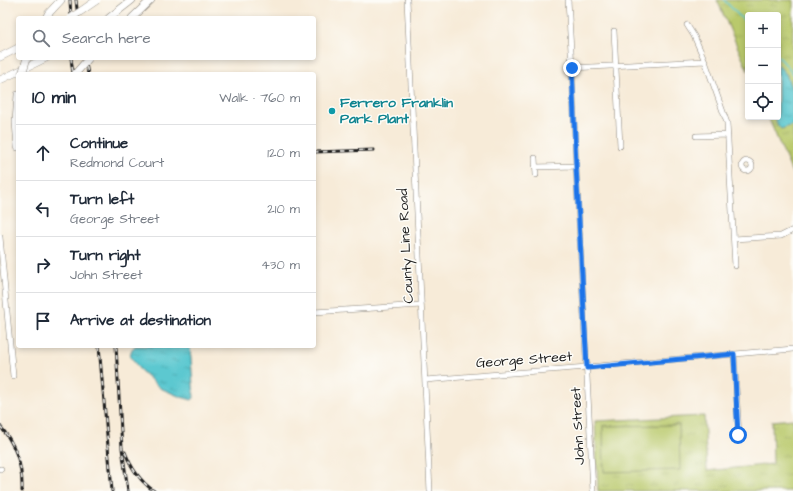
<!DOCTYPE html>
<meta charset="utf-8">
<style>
body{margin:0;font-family:"Architects Daughter",sans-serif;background:#f6f6f7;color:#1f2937}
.controls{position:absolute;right:12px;top:12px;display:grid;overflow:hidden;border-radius:4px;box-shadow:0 2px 6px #0003}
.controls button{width:36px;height:36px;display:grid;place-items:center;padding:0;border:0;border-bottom:1px solid #e0e1e3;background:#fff;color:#1f2937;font:20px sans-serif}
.stop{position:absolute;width:12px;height:12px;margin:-9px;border:3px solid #1a73e8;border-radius:50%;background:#fff}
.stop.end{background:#1a73e8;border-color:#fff;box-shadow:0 1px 4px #0008}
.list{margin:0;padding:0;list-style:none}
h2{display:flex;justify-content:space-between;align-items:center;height:52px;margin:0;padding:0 16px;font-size:17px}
h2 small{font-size:13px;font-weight:400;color:#747a83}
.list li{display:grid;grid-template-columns:26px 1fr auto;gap:12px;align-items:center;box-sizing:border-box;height:56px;padding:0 16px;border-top:1px solid #e0e1e3}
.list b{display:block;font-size:15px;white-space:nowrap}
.list p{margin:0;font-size:13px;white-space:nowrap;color:#747a83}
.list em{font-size:13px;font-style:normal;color:#747a83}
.icon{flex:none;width:22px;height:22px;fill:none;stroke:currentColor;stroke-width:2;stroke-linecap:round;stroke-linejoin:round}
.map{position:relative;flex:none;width:793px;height:491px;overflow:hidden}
.search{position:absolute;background:#fff;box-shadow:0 2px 6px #0003;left:16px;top:16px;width:300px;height:44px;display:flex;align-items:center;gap:10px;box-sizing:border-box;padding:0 14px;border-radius:4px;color:#747a83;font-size:15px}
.panel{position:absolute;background:#fff;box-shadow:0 2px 6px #0003;left:16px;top:72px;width:300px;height:276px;border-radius:4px}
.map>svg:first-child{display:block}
.grass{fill:url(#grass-tufts);stroke:#6a7244}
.garden{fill:#b9c96c;stroke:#6a7244}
.water{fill:url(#water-ripples);stroke:#3c7276}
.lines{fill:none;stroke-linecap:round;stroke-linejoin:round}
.stream{stroke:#5bc8d0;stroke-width:1.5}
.minor-casing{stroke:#8a847a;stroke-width:6}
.highway-casing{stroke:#8a847a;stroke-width:8}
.minor{stroke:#fff;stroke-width:5}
.highway{stroke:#fff;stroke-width:7}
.rail-casing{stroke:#1c1c1c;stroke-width:3}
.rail{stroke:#fdfcf7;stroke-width:1.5;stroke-dasharray:4.5;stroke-linecap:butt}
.highway-bridge-casing{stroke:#8a847a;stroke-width:8;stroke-linecap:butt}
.highway-bridge{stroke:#fff;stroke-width:7}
.route{stroke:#1a73e8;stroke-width:5}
.culture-dot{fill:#0f9aa8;stroke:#fdfcf7;stroke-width:1.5}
.labels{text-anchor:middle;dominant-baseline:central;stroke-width:3;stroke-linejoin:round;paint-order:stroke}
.culture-label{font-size:14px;font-weight:bold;fill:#0d838f;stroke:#fdfcf7;text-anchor:start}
.street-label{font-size:14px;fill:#1c1c1c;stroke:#fdfcf7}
</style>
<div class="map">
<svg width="793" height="491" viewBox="0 0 793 491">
<defs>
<pattern id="grass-tufts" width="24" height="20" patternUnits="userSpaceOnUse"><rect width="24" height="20" fill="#b9c96c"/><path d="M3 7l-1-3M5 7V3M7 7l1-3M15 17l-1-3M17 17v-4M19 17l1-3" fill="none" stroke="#9eac5d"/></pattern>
<pattern id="water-ripples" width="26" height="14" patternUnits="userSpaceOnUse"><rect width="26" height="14" fill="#5bc8d0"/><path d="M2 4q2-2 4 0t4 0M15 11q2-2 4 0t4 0" fill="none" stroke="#4fabb2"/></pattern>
</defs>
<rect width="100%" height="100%" fill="#fdfcf7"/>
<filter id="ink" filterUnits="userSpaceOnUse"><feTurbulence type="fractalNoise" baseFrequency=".025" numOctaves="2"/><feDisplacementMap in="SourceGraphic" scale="8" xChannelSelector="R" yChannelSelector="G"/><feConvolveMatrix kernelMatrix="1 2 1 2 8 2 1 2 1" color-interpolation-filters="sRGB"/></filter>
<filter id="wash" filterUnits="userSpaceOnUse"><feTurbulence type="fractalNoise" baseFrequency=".012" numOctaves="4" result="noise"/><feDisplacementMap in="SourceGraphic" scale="16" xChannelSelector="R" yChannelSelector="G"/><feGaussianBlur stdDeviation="0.9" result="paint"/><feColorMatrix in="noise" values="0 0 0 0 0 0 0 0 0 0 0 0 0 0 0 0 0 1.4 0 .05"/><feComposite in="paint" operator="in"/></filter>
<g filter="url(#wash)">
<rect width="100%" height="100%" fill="#f7ebd8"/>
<!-- grass -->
<path class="grass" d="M717,0H793V175L768,117H778V15H748V71Z
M704,416L707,471L773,464L772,421L793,419V491H598L595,421Z"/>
<!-- garden -->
<path class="garden" d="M679,425L680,470L604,472L603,426Z"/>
<!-- water -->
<path class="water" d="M778,65L786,74L793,93V125L781,129L778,126L775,118L778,117Z
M135,346H190L194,398L192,400L181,397L160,388L139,369L130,355L132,349Z"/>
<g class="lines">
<!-- stream -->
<path class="stream" d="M724,0L748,25
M778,56L787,66L793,75"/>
</g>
</g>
<g filter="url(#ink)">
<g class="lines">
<!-- minor casing -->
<g class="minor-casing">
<path id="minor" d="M407,0L430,491
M568,0L572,68L576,166L593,491
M687,25L694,36L705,61L727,123L735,266
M614,31L620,146
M572,68L705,61
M696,136L728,135
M535,158L536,175
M742 166a5 5 0 1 1 10 0a5 5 0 1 1-10 0Z
M535,167L576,166
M0,237L13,376
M734,239L781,236L793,230
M314,312L421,305
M734,354L739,435
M425,380L587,367L793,349
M0,469H1"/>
</g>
<!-- highway casing -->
<g class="highway-casing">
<path id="highway" d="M46,18L48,14L61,0
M109,18L132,0
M132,18L151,0
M0,57L18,48
M0,80L46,58
M18,95L16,122L18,147"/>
</g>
<!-- minor -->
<use href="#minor" class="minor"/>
<!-- highway -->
<use href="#highway" class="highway"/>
<!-- rail casing -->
<g class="rail-casing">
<path id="rail" d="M70,0L71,18
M76,0L78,18
M71,58L73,74
M85,58L88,74
M314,152L374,150
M99,346L112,491
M116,346L122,448L128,491
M0,426C16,445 23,466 22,491
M125,452C131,468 140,481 154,491"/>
</g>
<!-- rail -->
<use href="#rail" class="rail"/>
<!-- highway-bridge casing -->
<g class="highway-bridge-casing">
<path id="highway-bridge" d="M71,18L97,0
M22,74L27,58
M75,74L89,58"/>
</g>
<!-- highway-bridge -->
<use href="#highway-bridge" class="highway-bridge"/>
</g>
</g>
<g class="lines" filter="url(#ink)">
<!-- route -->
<path class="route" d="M572,68L576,166L587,368L734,354L738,435"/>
</g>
<!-- markers -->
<circle class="culture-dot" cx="332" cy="111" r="4"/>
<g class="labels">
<!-- culture labels -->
<g class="culture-label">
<text x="340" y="103">Ferrero Franklin<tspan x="340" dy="16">Park Plant</tspan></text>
</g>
<!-- street labels -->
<g class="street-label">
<text transform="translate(406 246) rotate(-93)">County Line Road</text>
<text transform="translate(524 360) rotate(-4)">George Street</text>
<text transform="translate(578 426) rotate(-93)">John Street</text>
</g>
</g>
</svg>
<div class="controls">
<button>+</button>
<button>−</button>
<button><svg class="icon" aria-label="locate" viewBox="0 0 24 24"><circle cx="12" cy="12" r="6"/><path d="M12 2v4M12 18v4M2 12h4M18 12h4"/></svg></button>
</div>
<div class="stop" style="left:738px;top:435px"></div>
<div class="stop end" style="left:572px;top:68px"></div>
<div class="search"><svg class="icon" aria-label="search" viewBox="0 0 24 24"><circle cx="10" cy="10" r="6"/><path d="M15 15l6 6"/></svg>Search here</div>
<section class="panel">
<h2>10 min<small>Walk · 760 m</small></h2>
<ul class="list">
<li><svg class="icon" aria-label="ahead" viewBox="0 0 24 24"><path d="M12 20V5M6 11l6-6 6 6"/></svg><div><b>Continue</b><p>Redmond Court</p></div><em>120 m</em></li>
<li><svg class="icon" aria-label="left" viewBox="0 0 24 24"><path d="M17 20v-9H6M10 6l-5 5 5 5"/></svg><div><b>Turn left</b><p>George Street</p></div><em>210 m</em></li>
<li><svg class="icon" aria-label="right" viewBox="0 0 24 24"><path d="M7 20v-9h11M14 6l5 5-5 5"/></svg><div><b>Turn right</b><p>John Street</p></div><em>430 m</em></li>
<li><svg class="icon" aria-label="arrive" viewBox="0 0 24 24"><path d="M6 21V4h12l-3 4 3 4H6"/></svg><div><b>Arrive at destination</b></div></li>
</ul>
</section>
</div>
